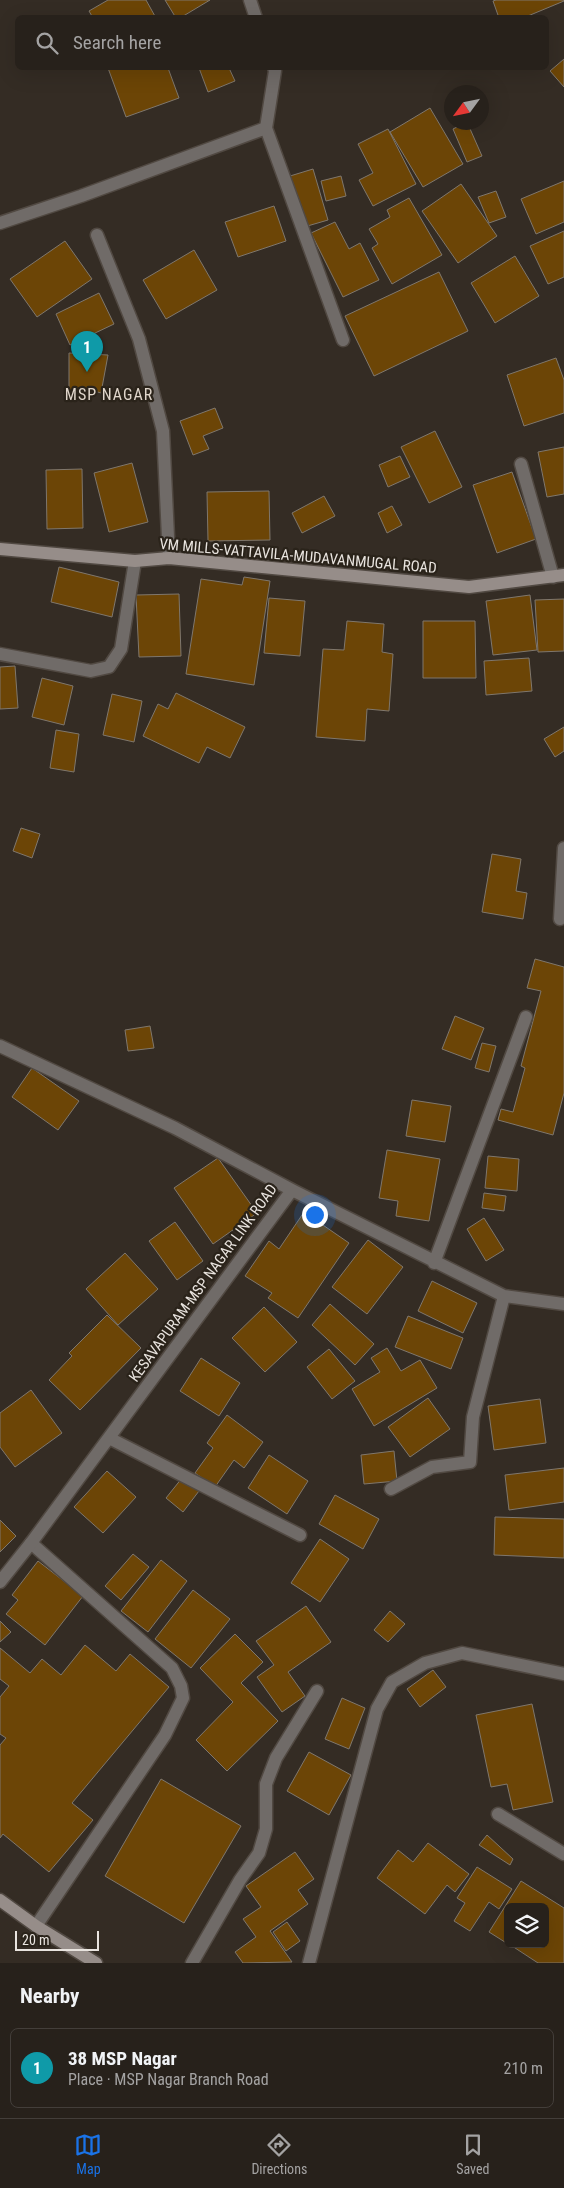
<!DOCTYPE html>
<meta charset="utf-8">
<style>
body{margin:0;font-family:"Roboto Condensed",sans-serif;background:#2f2924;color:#f1f3f6}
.controls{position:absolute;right:15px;bottom:15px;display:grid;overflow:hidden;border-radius:8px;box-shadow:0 5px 20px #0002}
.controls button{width:45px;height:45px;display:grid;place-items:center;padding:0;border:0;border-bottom:1px solid #433e3a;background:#27211b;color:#f1f3f6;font:25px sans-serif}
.compass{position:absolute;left:444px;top:85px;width:45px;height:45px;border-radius:50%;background:#27211b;box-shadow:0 5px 20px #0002;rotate:237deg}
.scale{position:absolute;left:15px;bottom:12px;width:84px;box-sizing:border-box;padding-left:5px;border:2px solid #e9e4df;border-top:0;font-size:14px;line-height:18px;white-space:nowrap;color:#e9e4df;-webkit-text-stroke:4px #2a231a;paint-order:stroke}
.you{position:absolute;left:314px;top:1214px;width:18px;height:18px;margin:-12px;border:4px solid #fff;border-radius:50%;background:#1a73e8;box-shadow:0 0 0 8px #1a73e833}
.badge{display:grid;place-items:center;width:32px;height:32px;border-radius:50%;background:#1a73e8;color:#fff;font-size:16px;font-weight:700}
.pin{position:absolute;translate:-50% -41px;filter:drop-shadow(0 1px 2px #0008)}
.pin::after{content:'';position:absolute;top:26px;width:18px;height:15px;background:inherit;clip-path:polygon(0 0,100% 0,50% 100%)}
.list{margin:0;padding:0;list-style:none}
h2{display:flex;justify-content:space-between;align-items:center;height:65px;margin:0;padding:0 20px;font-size:21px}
h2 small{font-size:16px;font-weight:400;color:#a4a3a3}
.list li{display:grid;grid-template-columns:32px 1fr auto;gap:15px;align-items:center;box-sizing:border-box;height:80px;margin:0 10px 10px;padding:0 10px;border:1px solid #433e3a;border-radius:8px}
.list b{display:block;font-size:19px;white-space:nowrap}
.list p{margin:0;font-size:16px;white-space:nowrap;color:#a4a3a3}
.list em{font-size:16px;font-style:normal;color:#a4a3a3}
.icon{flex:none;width:28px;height:28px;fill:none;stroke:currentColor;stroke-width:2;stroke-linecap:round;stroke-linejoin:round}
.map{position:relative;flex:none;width:564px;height:1963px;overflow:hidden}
.search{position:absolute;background:#27211b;box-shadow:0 5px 20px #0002;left:15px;right:15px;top:15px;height:55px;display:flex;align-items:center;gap:12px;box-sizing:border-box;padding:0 18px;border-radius:8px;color:#a4a3a3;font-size:19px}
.sheet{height:155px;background:#27211b}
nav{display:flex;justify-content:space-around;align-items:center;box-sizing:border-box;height:70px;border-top:1px solid #433e3a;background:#27211b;font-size:14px;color:#a4a3a3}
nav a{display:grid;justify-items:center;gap:2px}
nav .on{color:#1a73e8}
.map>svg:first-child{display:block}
.building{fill:#6c4506;stroke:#7f776d}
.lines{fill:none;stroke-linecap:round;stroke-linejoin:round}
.lane-casing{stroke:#514942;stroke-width:15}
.street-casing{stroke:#514942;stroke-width:15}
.secondary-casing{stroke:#514942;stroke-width:15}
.lane{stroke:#706b68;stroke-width:12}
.street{stroke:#706b68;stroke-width:12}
.secondary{stroke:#968d89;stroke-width:12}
.labels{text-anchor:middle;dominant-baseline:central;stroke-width:4.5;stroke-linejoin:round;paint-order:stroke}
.street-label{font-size:15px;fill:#e9e4df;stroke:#2a231a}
.neighbourhood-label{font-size:16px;letter-spacing:1px;fill:#e0d6cb;stroke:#2a231a}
</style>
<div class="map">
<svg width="564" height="1963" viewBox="0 0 564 1963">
<rect width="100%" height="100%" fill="#342c24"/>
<!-- building -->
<path class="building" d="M108,0H146L156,18H93L89,11Z
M165,0H210L180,18H176Z
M496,0H564V1L523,18H499L493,1Z
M564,59V87L550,71Z
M108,68H168L179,98L126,117Z
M199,68H229L235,81L208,92Z
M430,108L463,164L423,187L390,132Z
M467,122L482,156L467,162L453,129Z
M388,129L416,184L373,206L359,180L373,173L358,144Z
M313,169L328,220L304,227L290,176Z
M341,176L346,196L326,201L321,181Z
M564,181V222L536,234L521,199Z
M461,184L497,236L458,263L422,211Z
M496,191L506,217L489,223L478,197Z
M409,198L442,255L392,284L372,248L378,244L369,229L390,217L387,210Z
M274,206L286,241L238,257L225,222Z
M335,222L349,249L360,243L379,280L343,297L311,233Z
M564,231V277L548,284L530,246Z
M65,241L92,279L37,317L10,279Z
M194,250L217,290L166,319L143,280Z
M515,256L539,296L495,323L471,283Z
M439,272L468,331L374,376L345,316Z
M99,293L114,324L70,345L56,314Z
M69,353L108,355L101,393L91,390L69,392Z
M556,358L564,380V413L524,426L507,375Z
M215,408L223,428L203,436L209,449L193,455L180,421Z
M435,431L462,487L429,503L401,447Z
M564,447V494L547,497L538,452Z
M400,456L410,477L388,487L379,465Z
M132,463L148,522L109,532L94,473Z
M82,469L83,528L47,529L46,470Z
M512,472L536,539L497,553L473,485Z
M269,491L270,540L208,541L207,492Z
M324,496L335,516L302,533L292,513Z
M392,506L402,525L387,533L378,513Z
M59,567L119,582L112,617L51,602Z
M244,577L270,581L254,685L186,674L201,579L242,585Z
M179,594L181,656L139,657L136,595Z
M530,595L537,650L493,655L486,601Z
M269,598L305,601L300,656L264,653Z
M564,599V651L538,652L535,600Z
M347,621L384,624L382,652L393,654L389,711L367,709L365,741L316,737L323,649L344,650Z
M423,621H475L476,678H423Z
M529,658L532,691L486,695L484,661Z
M15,666L18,708L0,709V667Z
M42,678L73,686L64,725L32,717Z
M176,693L245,727L230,758L207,747L199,763L143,736L158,704L168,709Z
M112,694L142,701L134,742L103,735Z
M564,727V751L555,757L544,739Z
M56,730L79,734L74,772L50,768Z
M21,828L40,834L32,858L13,851Z
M492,854L521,859L516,891L527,893L523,919L482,912Z
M535,959L564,967V1093L553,1135L498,1120L501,1109L513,1112L525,1068L521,1066L541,991L527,988Z
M455,1016L484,1028L471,1060L442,1049Z
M150,1026L154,1048L128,1051L125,1030Z
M482,1043L496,1046L489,1072L475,1068Z
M32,1068L79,1101L58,1130L12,1097Z
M412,1100L451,1106L445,1142L406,1136Z
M387,1150L440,1159L429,1221L396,1216L398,1201L379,1198Z
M488,1156L519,1159L517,1191L485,1188Z
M218,1158L257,1213L213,1244L174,1188Z
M484,1193L506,1196L504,1211L482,1208Z
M304,1212L349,1243L298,1318L268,1298L272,1293L245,1276L269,1241L279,1249Z
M484,1218L504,1250L486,1261L467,1229Z
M175,1222L203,1261L177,1280L149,1241Z
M368,1240L403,1267L367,1314L332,1287Z
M125,1253L158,1289L118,1325L86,1289Z
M432,1281L477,1303L463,1333L418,1311Z
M330,1304L374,1344L355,1365L312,1325Z
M264,1307L297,1342L265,1372L232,1338Z
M107,1315L141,1348L80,1410L49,1380L72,1356L69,1353Z
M408,1316L463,1338L451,1369L395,1347Z
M387,1348L401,1371L420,1360L437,1388L374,1426L352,1389L380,1372L371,1358Z
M329,1349L355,1381L332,1399L307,1367Z
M201,1358L240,1383L219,1416L180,1391Z
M31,1390L62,1433L15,1467L0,1447V1413Z
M428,1398L450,1429L410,1457L388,1427Z
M540,1399L546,1443L494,1450L488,1406Z
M227,1415L263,1442L244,1468L234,1460L215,1487L195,1473L213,1448L207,1443Z
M394,1451L397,1481L364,1484L361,1455Z
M269,1455L308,1481L287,1514L248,1488Z
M564,1468V1502L509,1510L505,1475Z
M107,1471L136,1497L103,1533L74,1507Z
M182,1478L199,1491L183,1512L166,1498Z
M335,1495L379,1519L363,1549L319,1524Z
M495,1517L564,1519V1558L494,1555Z
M0,1520L16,1536L0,1552Z
M320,1539L349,1559L320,1602L291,1583Z
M133,1554L149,1567L121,1600L105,1586Z
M161,1560L187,1581L148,1632L121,1611Z
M38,1561L83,1596L45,1645L6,1614L18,1600L12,1595Z
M193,1590L230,1619L191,1668L155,1639Z
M306,1606L331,1642L288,1672L305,1696L282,1712L257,1677L274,1665L256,1641Z
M390,1611L405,1624L388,1642L374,1630Z
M0,1621L11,1632L0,1642Z
M235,1634L263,1662L241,1683L278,1721L227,1771L196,1740L233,1702L200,1668Z
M85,1645L116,1671L130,1654L169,1687L72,1803L93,1820L49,1872L3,1834L0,1838V1745L6,1738L0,1734V1697L9,1686L0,1679V1648L30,1673L42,1659L61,1675Z
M433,1670L446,1687L420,1707L407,1689Z
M342,1698L365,1708L349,1749L325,1739Z
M532,1704L553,1802L513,1810L507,1784L491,1787L476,1715Z
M309,1752L351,1775L329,1815L287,1791Z
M161,1779L241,1826L184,1923L105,1876Z
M487,1835L513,1859L510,1865L479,1845Z
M428,1843L469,1874L455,1892L447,1885L425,1914L377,1878L398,1850L413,1862Z
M295,1852L314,1879L298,1890L308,1904L270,1931L292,1962L243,1963L235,1952L256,1937L243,1919L261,1907L246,1886Z
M477,1867L512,1889L499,1909L489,1902L470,1931L454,1921L465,1903L457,1898Z
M521,1881L564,1908V1963H538L509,1944H545V1907H508V1944L489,1932Z
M287,1922L300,1941L286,1951L273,1932Z"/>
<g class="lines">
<!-- lane casing -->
<g class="lane-casing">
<path id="lane" d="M560,919L564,848
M31,1543L172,1668L181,1686L183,1698L165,1735L36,1926
M498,1814L564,1854"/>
</g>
<!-- street casing -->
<g class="street-casing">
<path id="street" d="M250,0L256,18
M274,68L275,71L266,128L343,340
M0,223L81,196L266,128
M97,235L139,339L163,431L169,558
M521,464L553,577
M0,654L91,671L109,667L121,649L135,561
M0,1046L175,1128L292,1190L31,1543L0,1582
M292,1190L504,1296L564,1304
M434,1263L526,1017
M109,1438L300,1535
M391,1489L432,1467L470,1462L473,1417L504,1296
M192,1963L240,1880L259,1853L266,1829V1784L276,1758L317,1691
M309,1963L377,1709L392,1682L425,1663L462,1653L564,1674"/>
</g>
<!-- secondary casing -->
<g class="secondary-casing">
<path id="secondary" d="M0,549L135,561L169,558L469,587L564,575
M0,1900L36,1926L96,1963"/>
</g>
<!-- lane -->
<use href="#lane" class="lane"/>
<!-- street -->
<use href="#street" class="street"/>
<!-- secondary -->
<use href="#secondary" class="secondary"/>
</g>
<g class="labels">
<!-- street labels -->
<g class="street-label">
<text transform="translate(298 556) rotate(5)">VM MILLS-VATTAVILA-MUDAVANMUGAL ROAD</text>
<text transform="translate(203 1283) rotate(-54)">KESAVAPURAM-MSP NAGAR LINK ROAD</text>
</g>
<!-- neighbourhood labels -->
<g class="neighbourhood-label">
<text x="109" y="394">MSP NAGAR</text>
</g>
</g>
</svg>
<div class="controls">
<button><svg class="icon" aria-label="layers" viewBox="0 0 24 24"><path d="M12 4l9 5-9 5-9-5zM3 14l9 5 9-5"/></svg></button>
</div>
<svg class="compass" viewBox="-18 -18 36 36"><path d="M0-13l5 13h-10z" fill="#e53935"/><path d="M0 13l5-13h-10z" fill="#a4a3a3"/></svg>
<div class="scale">20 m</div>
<div class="you"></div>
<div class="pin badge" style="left:87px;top:372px;background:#0f9aa8">1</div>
<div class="search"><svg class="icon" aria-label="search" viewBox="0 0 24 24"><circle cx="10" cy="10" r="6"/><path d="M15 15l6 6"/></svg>Search here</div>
</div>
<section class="sheet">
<h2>Nearby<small></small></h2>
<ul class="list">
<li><span class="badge" style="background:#0f9aa8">1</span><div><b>38 MSP Nagar</b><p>Place · MSP Nagar Branch Road</p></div><em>210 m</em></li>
</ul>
</section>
<nav>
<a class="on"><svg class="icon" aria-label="map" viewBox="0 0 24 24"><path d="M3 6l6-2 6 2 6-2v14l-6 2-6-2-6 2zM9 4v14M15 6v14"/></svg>Map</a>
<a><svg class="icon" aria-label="directions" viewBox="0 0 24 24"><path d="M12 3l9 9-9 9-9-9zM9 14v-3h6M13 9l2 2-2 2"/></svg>Directions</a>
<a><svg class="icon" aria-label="saved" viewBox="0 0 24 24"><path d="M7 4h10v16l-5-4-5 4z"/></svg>Saved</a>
</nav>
